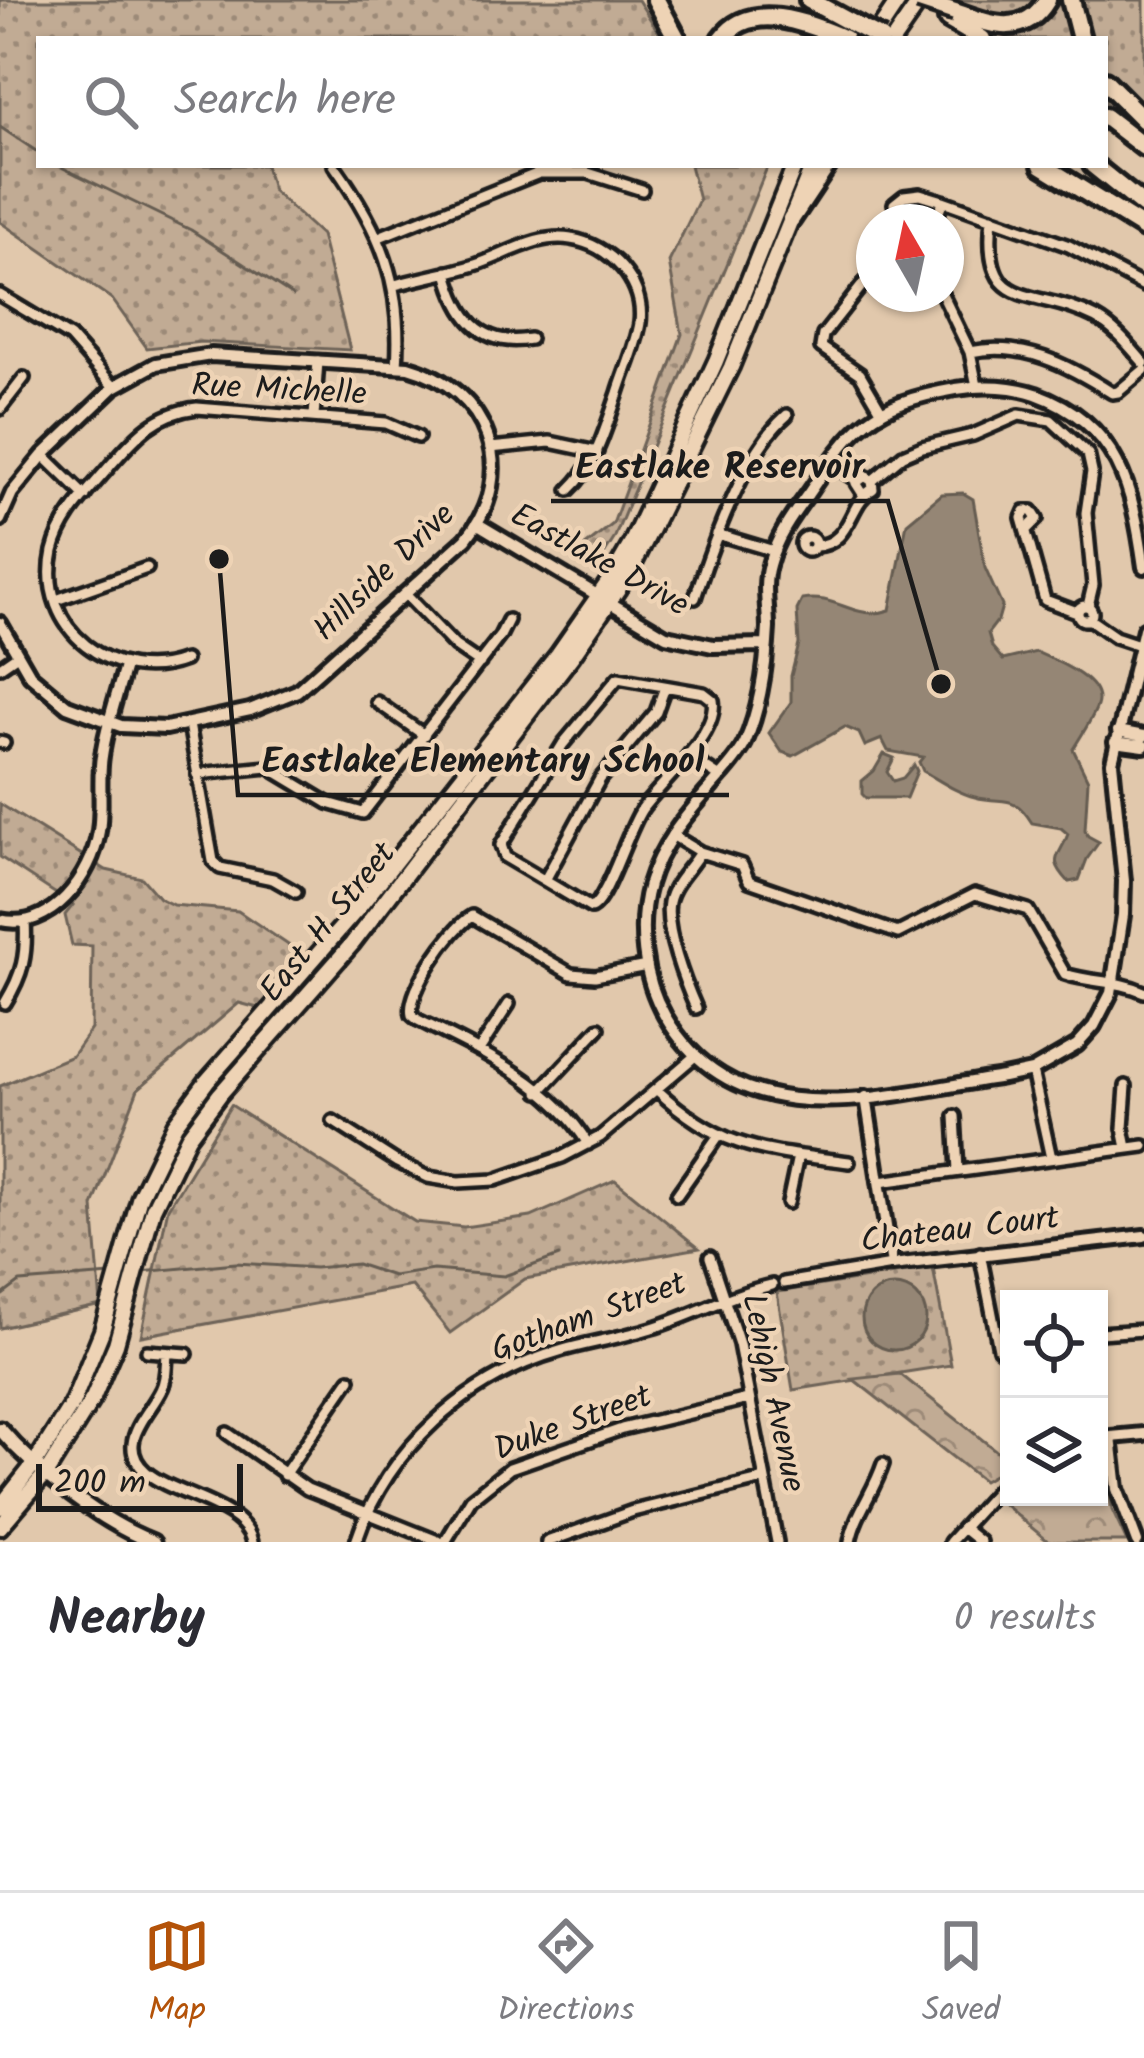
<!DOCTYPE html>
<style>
body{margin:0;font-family:Kalam,sans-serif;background:#f2f2f3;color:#2b2b33}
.controls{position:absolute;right:36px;bottom:36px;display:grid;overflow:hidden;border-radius:0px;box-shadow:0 3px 9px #0004}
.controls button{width:108px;height:108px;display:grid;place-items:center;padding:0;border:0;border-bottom:3px solid #e1e1e2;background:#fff;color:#2b2b33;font:60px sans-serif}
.compass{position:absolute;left:856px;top:204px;width:108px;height:108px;border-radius:50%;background:#fff;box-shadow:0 3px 9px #0004;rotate:351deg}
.scale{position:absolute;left:36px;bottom:30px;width:207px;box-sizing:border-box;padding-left:12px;border:6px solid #1c1c1c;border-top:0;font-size:33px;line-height:42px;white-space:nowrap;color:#1c1c1c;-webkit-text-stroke:9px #eed3b5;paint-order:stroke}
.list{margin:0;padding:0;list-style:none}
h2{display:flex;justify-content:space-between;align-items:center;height:156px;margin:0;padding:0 48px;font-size:51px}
h2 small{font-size:39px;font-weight:400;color:#7c7c81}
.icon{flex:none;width:66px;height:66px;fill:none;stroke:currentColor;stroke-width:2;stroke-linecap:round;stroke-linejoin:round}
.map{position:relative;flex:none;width:1144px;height:1542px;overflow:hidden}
.search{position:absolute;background:#fff;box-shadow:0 3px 9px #0004;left:36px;right:36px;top:36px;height:132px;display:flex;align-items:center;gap:30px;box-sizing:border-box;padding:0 42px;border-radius:0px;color:#7c7c81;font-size:45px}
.sheet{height:348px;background:#fff}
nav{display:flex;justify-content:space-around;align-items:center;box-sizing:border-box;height:168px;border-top:3px solid #e1e1e2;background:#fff;font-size:33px;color:#7c7c81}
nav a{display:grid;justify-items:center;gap:6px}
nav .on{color:#b45309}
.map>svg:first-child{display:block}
.grass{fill:url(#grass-dots);stroke:#6e6458;stroke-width:3}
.park{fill:url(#park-crowns);stroke:#6e6458;stroke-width:3}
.water{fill:#958674;stroke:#655c51;stroke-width:3}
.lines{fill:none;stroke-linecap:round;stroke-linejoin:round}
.stream{stroke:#655c51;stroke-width:3}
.minor-casing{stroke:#1c1c1c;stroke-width:18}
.tertiary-casing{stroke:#1c1c1c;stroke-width:20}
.secondary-casing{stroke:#1c1c1c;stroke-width:21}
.primary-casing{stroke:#1c1c1c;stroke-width:22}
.motorway-casing{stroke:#1c1c1c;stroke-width:26}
.minor{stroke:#eed3b5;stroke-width:9}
.tertiary{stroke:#eed3b5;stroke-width:10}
.secondary{stroke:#eed3b5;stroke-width:12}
.primary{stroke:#eed3b5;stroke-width:14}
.motorway{stroke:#eed3b5;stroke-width:16}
.motorway-bridge-casing{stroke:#1c1c1c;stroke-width:26;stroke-linecap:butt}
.motorway-bridge{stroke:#eed3b5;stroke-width:16}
.labels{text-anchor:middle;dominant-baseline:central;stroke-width:9;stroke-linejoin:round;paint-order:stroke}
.street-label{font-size:33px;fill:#1c1c1c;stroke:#eed3b5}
.leader{fill:none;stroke:#1c1c1c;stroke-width:4.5}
.callout-dot{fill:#1c1c1c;stroke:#eed3b5;stroke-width:4.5}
.callout-label{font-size:36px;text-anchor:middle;font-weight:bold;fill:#1c1c1c;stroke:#eed3b5;stroke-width:9;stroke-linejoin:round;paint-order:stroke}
</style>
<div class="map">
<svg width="1144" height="1542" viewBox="0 0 1144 1542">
<defs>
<pattern id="grass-dots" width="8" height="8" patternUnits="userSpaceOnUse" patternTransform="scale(3)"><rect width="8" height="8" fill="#c1ab94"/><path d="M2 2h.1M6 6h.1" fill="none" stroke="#9c8a78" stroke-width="1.8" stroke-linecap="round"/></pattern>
<pattern id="park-crowns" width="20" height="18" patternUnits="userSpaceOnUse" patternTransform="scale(3)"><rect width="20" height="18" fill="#c1ab94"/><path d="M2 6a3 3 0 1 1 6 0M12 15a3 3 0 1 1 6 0" fill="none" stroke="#9c8a78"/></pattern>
</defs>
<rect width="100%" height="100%" fill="#e1c8ac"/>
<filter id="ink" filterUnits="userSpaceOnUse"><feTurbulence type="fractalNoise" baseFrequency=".00833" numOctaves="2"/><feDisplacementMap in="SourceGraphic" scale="24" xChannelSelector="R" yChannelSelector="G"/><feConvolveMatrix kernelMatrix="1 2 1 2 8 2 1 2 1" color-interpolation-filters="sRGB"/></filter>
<g filter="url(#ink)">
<!-- grass -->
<path class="grass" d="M0,0H638L663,39H39V165H265L273,191L321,235L350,350L201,342L147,348L112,299L0,222Z
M956,0H1144V128L1105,103V39H1007Z
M690,165H768L614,539L598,564L584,547L613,524L682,334L669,262L699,200Z
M0,804L106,870L142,878L159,898L173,905L238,911L306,957L258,1008L239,1003L138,1089L93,1206L101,1305L0,1328V1086L72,1056L91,1029L92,946L72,945L65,915L73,905L0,857Z
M231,1105L415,1222L464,1227L531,1217L615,1180L699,1248L525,1279L450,1333L412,1286L141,1336L168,1208Z
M933,1268L951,1365L793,1390L777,1292Z"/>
<!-- park -->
<path class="park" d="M900,1374L1009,1461V1466L983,1481L853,1379Z
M1100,1448L1104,1450L1112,1510L1127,1542H1049L996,1498L1009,1490V1497H1099Z"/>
<!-- water -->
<path class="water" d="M963,493L973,499L985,568L1002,606L998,620L988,633L992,647L1003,660L1036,652C1054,660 1106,680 1097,706C1093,717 1080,738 1073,749L1088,780L1085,830L1088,836L1099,842L1087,859L1079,880L1069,882C1046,857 1060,858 1068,834L1061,828L1032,823C1013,792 1005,805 975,797C957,793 939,780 923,771L919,762L923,757L888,751L882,739L865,746L859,733L845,727L793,756L782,752L769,733L791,702V676L799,644L797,610L802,600C836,593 855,622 890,610L907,523L942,494Z
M884,754L894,758L887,772L893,781L903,778L914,765L917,771L906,798H866L862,794V781L874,771Z
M862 1318a32 32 0 1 1 64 0a32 32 0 1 1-64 0Z"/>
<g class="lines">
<!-- stream -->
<path class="stream" d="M0,127L39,153
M57,165L191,230L293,296
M141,1272L236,1263L315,1268L357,1264L393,1276L433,1270L504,1276L559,1256
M0,1297L20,1282L111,1275"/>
<!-- minor casing -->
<g class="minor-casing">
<path id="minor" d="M334,165C381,231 403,284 397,366
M894,204L904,196L920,194L943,201L1069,246L1144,286
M992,218C982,315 1032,285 1096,318C1116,329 1129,346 1144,363
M935,222L943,201
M379,237L539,173H588L642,190
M447,272C458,315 480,348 530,339
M864,283L823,335L821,347L860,374L881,410
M395,285C421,278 449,273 475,265C506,255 538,233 571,239C610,245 645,282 640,323C636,347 625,370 618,393C605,429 597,464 569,490
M942,294L970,352L977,386
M0,295L70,337L114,387
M970,352C1023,341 1068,365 1112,393L1118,392L1144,370
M0,409L24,378
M314,417L318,361
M490,448L550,442L597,452
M43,455L85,496
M830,462L857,481
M872,481L903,455L922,447L973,435L1019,415L1051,420L1088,454L1092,472L1086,513L1093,585L1088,606
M1027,529L1037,519L1032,511H1025L1022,518L1045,600L1077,612
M717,534L774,551
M801 544a7 7 0 1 1 14 0a7 7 0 1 1-14 0Z
M815,546C852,545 848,502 873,489L872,481L865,476L856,483L863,494
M406,595L455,646L480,663
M695,598C712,545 745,451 787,415
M56,600L147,568
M1078 613a7 7 0 1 1 14 0a7 7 0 1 1-14 0Z
M1089,619L1115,637L1142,646
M185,660C114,687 36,630 53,551C61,517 88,492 109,467C135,437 155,413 197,408L386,423L418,437
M0,667L16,656
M618,678L704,693L713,700C719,734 661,782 642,809C627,831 607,901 591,908L505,857L501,845L563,744Z
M377,702L424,735
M189,724L213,861L220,868L273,879L296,892
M0,742L4,743
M688,756L720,777
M198,774L268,767L328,803L363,813L500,636L508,620
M672,835L700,852L742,865L749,881L898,933L975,894L1028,910L1065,974C1092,983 1118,980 1144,992
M545,880L600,779L656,712L665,687
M5,1003C23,974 27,955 25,921
M696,1008C685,983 664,929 669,902C673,883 690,869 700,852
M479,1050L509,1004
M1032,1071L1051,1158
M1126,1086L1123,1128L1127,1148
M657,1090C722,1151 765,1151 849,1162
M539,1092L599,1028
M955,1116L958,1171
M333,1121L397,1162L428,1177L458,1182L495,1180L562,1157L600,1137L695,1056
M588,1144C552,1083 479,1050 418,1020L412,1015C406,992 452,927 472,916L571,974L595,976L647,966
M880,1182L1144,1146
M677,1195L719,1135
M788,1203L798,1156
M980,1253L999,1349L1009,1357
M710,1257L739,1344L777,1542
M784,1283L892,1265
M1099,1333L1144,1330
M147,1351L187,1354
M167,1353C166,1364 167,1379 161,1390C149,1415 114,1444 146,1472C174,1496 244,1504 252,1542
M227,1433L307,1489L440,1542
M1099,1440L1111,1437
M284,1475L350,1379
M964,1529L980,1542
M356,1542C387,1449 467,1377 563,1350C592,1342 623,1337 652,1328C694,1315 728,1295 772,1285
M445,1542L471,1499L510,1468L622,1429L748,1399
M547,1542L633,1511L764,1479
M850,1542C855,1514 874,1492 883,1464
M950,1542L1009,1477"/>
</g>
<!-- tertiary casing -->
<g class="tertiary-casing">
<path id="tertiary" d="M0,520L12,493L43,455L114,387L156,364L211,355L408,367C488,389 520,472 466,539L297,691L250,710L166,728L121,726L67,706L30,675L0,623
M478,524L666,636L713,646L766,645
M1144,567C1133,489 1119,424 1036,394C1009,385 983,385 956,389C870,404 855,425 808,494C792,516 776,538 769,565C763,585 768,607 768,628C766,667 761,707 745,743C738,758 723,773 712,786C686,815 660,846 649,884C637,926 643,978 665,1016C739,1143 886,1094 1003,1077L1032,1071L1077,1045L1094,1026L1111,993L1123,915L1124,881L1112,762L1144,629
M1118,731L1144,736
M1115,742L1144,746
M0,920C51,932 92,876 99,831C103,806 98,781 102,756C106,726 117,696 125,666
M866,1097L892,1265L1144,1236
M1137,1542L1117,1489L1111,1437L1144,1434"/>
</g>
<!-- secondary casing -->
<g class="secondary-casing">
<path id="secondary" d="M0,1429C36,1471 102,1523 153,1542"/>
</g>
<!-- primary casing -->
<g class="primary-casing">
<path id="primary" d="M873,39L899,0
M894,39L921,0
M0,1507L35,1463L72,1404L102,1331L140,1196L175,1124L207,1081L360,906L558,654L613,575L631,544L716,361L795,165
M0,1527L47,1472L93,1398L116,1344L153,1209L188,1137L220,1094L352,944L572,656L631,570L731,367L813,165"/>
</g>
<!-- motorway casing -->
<g class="motorway-casing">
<path id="motorway" d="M656,0L677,39
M809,0L857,26
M1071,0L1081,39
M955,12C990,24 1024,39 1047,0
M948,19L982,39
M722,39C750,0 805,22 845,39
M1105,81L1144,120
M1105,117L1144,147
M1042,165L1144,228
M1093,165L1144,206
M791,219L827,165"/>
</g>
<!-- minor -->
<use href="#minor" class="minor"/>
<!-- tertiary -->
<use href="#tertiary" class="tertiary"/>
<!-- secondary -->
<use href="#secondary" class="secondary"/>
<!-- primary -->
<use href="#primary" class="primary"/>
<!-- motorway -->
<use href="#motorway" class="motorway"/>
<!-- motorway-bridge casing -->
<g class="motorway-bridge-casing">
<path id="motorway-bridge" d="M919,0L955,12
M857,26L882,39"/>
</g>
<!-- motorway-bridge -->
<use href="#motorway-bridge" class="motorway-bridge"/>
</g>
</g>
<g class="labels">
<!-- street labels -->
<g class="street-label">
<text transform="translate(279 391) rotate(3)">Rue Michelle</text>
<text transform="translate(599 561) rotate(29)">Eastlake Drive</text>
<text transform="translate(385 573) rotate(-44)">Hillside Drive</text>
<text transform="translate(329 923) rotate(-51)">East H Street</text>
<text transform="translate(960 1231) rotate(-7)">Chateau Court</text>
<text transform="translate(589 1318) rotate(-20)">Gotham Street</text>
<text transform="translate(772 1393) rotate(78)">Lehigh Avenue</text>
<text transform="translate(573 1424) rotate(-20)">Duke Street</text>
</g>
</g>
<!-- callouts -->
<path class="leader" d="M941 684L888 501H551M219 559L238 795H729"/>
<g class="callout-dot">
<circle cx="941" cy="684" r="12"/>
<circle cx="219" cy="559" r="12"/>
</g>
<g class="callout-label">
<text x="720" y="478">Eastlake Reservoir</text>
<text x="483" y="772">Eastlake Elementary School</text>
</g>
</svg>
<div class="controls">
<button><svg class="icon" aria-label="locate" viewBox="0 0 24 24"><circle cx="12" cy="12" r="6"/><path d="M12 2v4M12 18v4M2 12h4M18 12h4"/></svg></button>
<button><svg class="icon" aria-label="layers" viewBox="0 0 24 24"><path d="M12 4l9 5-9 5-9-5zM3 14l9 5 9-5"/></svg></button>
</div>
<svg class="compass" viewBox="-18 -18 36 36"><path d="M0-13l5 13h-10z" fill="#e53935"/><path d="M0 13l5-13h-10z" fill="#7c7c81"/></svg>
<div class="scale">200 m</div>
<div class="search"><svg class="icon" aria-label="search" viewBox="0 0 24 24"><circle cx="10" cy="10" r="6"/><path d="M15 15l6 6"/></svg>Search here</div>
</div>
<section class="sheet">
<h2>Nearby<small>0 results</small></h2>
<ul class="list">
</ul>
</section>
<nav>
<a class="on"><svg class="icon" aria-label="map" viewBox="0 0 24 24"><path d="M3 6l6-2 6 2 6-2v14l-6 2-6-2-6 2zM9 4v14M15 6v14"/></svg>Map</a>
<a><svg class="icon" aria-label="directions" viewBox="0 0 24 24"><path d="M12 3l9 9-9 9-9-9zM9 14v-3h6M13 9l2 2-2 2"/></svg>Directions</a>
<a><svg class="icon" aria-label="saved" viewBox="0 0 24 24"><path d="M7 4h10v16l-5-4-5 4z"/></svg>Saved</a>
</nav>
